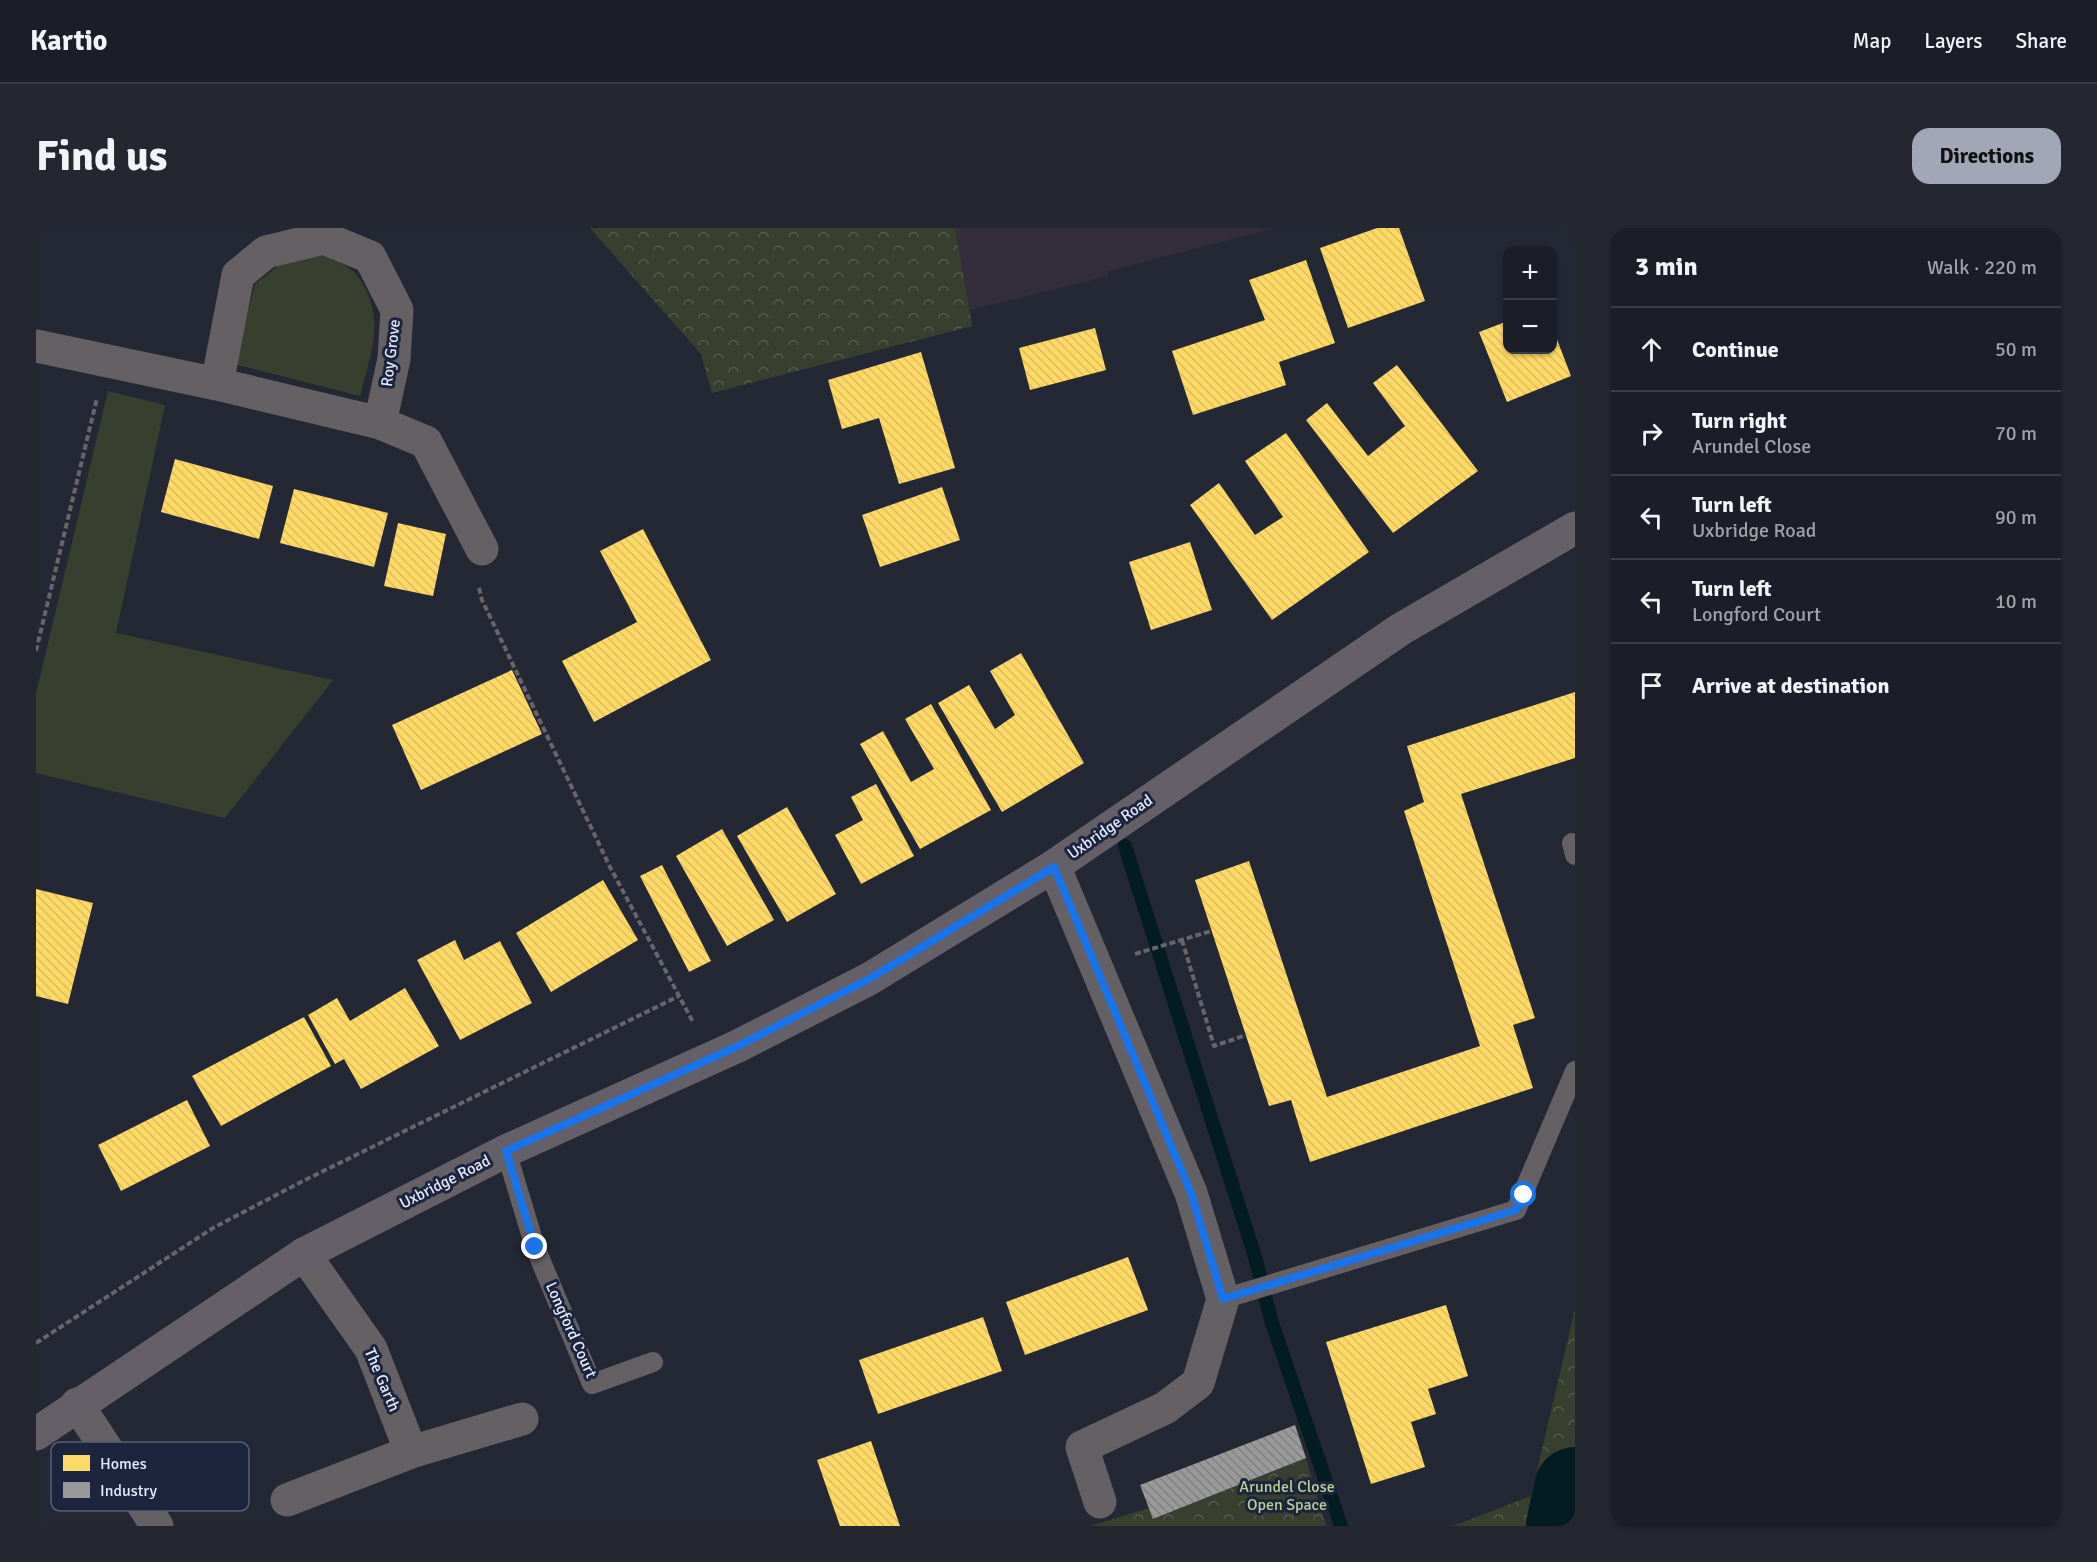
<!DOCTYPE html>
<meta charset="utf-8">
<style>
body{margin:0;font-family:Signika,sans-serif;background:#242730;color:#f1f3f6}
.controls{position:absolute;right:18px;top:18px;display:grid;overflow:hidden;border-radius:12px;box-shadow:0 2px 4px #0004}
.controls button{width:54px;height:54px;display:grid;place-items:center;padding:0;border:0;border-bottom:2px solid #393c45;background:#1b1e28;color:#f1f3f6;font:30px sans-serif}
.stop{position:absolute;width:18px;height:18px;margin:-14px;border:4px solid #1a73e8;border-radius:50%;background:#fff}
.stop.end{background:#1a73e8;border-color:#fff;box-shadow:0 2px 6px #0008}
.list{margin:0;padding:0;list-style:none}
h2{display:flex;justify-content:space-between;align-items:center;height:78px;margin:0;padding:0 24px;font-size:26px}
h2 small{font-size:20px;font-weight:400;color:#a0a2a8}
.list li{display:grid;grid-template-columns:39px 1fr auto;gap:18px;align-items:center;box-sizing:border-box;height:84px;padding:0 24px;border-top:2px solid #393c45}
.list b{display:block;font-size:22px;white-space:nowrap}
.list p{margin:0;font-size:20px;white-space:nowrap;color:#a0a2a8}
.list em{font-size:20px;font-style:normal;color:#a0a2a8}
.icon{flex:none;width:33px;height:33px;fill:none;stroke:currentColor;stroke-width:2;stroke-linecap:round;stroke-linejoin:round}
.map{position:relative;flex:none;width:1539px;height:1298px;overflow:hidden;border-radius:18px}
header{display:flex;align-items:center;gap:36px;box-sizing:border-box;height:84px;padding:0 30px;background:#1b1e28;border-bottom:2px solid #393c45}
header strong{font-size:28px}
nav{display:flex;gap:33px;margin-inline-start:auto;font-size:21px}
.intro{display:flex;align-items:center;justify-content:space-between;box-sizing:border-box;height:144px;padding:0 36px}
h1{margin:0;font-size:42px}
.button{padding:15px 27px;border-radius:18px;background:#a1a7b6;color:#111;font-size:21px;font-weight:700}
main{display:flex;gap:36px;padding:0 36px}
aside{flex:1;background:#1b1e28;border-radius:18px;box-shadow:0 2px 4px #0004}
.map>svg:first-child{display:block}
.education{fill:#332d3c}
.grass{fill:#383f2f}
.forest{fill:url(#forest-crowns)}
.homes{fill:url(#homes-back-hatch)}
.industry{fill:url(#industry-back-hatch)}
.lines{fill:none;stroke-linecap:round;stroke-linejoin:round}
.stream{stroke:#031c21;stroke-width:14}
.river{stroke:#031c21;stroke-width:82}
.path{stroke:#67656b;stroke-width:4;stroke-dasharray:6 3;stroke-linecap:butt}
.lane{stroke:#656063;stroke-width:20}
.street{stroke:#656063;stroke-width:33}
.primary{stroke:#656067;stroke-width:33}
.route{stroke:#1a73e8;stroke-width:8}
.labels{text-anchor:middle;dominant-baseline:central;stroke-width:6;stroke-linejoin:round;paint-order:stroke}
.street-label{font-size:16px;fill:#e4ebfc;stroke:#1c253d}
.park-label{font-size:16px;fill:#bad192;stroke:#1c253d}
.key{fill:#1c253d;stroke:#586076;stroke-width:1.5}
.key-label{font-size:16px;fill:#e4ebfc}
</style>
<header>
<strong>Kartio</strong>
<nav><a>Map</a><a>Layers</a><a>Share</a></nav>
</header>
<div class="intro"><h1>Find us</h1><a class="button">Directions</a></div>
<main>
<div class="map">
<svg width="1539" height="1298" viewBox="0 0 1539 1298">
<defs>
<pattern id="forest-crowns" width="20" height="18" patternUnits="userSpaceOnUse" patternTransform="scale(1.5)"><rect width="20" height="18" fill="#383f2f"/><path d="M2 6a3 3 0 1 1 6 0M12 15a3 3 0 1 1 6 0" fill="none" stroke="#555b4e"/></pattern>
<pattern id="homes-back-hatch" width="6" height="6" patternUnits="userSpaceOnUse" patternTransform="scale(1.5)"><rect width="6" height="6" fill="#ffd966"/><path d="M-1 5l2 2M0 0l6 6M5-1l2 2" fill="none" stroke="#dabc61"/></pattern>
<pattern id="industry-back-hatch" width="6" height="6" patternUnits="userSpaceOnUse" patternTransform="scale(1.5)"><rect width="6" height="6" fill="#999"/><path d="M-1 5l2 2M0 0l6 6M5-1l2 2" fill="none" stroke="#808082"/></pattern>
</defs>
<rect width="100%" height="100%" fill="#242835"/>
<!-- education -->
<path class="education" d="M554,0H1239L1072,43V48L934,82L936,98L676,165L665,126Z"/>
<!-- grass -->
<path class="grass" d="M290,27C299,32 315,39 321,47C351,89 335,124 324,168L198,136L219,56L247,34Z
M72,163L129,177L80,405L297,452L189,590L0,545V466Z"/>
<!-- forest -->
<path class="forest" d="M554,0H919L936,98L676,165L665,126Z
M1539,1081V1230L1524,1298H1417L1495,1268Z
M1270,1230L1290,1298H1054L1113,1280L1118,1291Z"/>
<!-- homes -->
<path class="homes" d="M1341,0H1363L1389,73L1312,100L1284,20Z
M1270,32L1299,115L1243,134L1250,157L1157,187L1136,123L1229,92L1213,52Z
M1472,93V122H1516L1517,101L1535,148L1471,174L1443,104Z
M1059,100L1070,142L994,162L983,120Z
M885,124L919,240L863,256L843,190L806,201L792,152Z
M1361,137L1442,243L1357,305L1270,192L1291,175L1332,228L1369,198L1337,155Z
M1250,205L1333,324L1236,392L1154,277L1183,255L1219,307L1247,289L1209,233Z
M139,231L237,258L223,311L125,284Z
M906,259L924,312L844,339L826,287Z
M258,261L352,285L338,339L244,315Z
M362,295L410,306L397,368L348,358Z
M607,301L675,432L558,494L526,433L601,394L564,323Z
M1154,314L1176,382L1115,402L1093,334Z
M985,425L1048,535L966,584L902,475L933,457L959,501L979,487L954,443Z
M476,442L506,506L385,562L356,497Z
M1539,464V530L1425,566L1499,790L1477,797L1497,860L1274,934L1255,872L1233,878L1159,652L1213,633L1291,869L1444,818L1368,583L1388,574L1371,518Z
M895,476L955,582L884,621L824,516L847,503L875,554L898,541L869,491Z
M840,556L878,628L825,656L799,607L827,592L815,569Z
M751,579L800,666L751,694L701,608Z
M686,601L738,692L691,718L640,628Z
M626,637L675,733L653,744L604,648Z
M567,652L602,712L515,764L480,705Z
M0,661L57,675L32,776L0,768Z
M419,712L428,732L464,713L496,775L424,812L381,732Z
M369,760L403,818L325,861L308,831L299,836L272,787L301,770L314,793Z
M268,789L295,838L185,898L156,848Z
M151,872L174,918L85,963L62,917Z
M1092,1029L1112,1082L989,1127L970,1074Z
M1410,1077L1432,1148L1392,1161L1400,1186L1375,1194L1389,1239L1335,1256L1290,1114Z
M947,1089L966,1143L842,1186L823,1132Z
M835,1213L864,1298H804L781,1232Z"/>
<!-- industry -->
<path class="industry" d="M1259,1197L1270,1230L1117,1291L1104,1257Z"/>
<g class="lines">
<!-- stream -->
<path class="stream" d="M1089,618L1219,1029L1236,1095L1305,1298"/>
<!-- river -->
<path class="river" d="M1531,1298L1539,1260"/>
<!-- path -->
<path class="path" d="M443,360L446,372L574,639L657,794
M0,423L61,170
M1146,712L1178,818L1210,807
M1099,726L1175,703
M0,1115L177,1000L265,954L643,768"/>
<!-- lane -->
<path class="lane" d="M1536,615L1539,627
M470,923L499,1019L556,1156L617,1134
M1187,1071L1480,982L1539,843"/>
<!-- street -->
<path class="street" d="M0,118L181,156L344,195L390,214L446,321
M181,156L202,47L230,24L288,10L334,29L361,82L358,131L344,195
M1018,638L1155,965L1187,1071L1162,1155L1129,1180L1046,1219L1064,1274
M268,1026L335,1121L375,1224
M41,1176L121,1298
M251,1272L375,1224L486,1191"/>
<!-- primary -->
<path class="primary" d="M0,1206L268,1026L470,923L702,818L833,751L1018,638L1365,401L1539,300"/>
</g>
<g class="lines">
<!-- route -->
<path class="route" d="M499,1019L470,923L702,818L833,751L1018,639L1155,965L1187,1071L1480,982L1488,967"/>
</g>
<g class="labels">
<!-- street labels -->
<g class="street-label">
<text transform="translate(355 125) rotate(-83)">Roy Grove</text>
<text transform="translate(1074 599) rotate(-35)">Uxbridge Road</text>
<text transform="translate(409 954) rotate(-27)">Uxbridge Road</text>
<text transform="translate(535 1102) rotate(66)">Longford Court</text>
<text transform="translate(346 1152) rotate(67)">The Garth</text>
</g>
<!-- park labels -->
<g class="park-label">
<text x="1251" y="1259">Arundel Close<tspan x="1251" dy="18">Open Space</tspan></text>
</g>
</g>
<!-- legend -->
<rect x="15" y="1214" width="198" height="69" rx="9" class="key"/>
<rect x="27" y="1227" width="27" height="16" fill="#ffd966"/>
<rect x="27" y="1254" width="27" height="16" fill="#999"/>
<g class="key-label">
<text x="64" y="1241">Homes</text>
<text x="64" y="1268">Industry</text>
</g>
</svg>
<div class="controls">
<button>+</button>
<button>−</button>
</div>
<div class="stop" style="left:1488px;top:967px"></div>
<div class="stop end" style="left:499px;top:1019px"></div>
</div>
<aside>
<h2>3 min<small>Walk · 220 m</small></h2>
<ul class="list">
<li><svg class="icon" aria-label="ahead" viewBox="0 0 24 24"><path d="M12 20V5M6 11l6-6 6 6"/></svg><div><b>Continue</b></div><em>50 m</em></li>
<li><svg class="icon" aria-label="right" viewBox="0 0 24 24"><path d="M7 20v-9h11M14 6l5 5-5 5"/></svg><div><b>Turn right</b><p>Arundel Close</p></div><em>70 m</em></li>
<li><svg class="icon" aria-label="left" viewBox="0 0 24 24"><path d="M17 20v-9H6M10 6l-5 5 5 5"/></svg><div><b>Turn left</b><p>Uxbridge Road</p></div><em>90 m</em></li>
<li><svg class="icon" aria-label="left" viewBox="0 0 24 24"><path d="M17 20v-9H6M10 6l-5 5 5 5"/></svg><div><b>Turn left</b><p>Longford Court</p></div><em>10 m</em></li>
<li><svg class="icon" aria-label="arrive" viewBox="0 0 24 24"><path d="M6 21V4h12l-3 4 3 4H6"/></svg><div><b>Arrive at destination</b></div></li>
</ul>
</aside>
</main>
